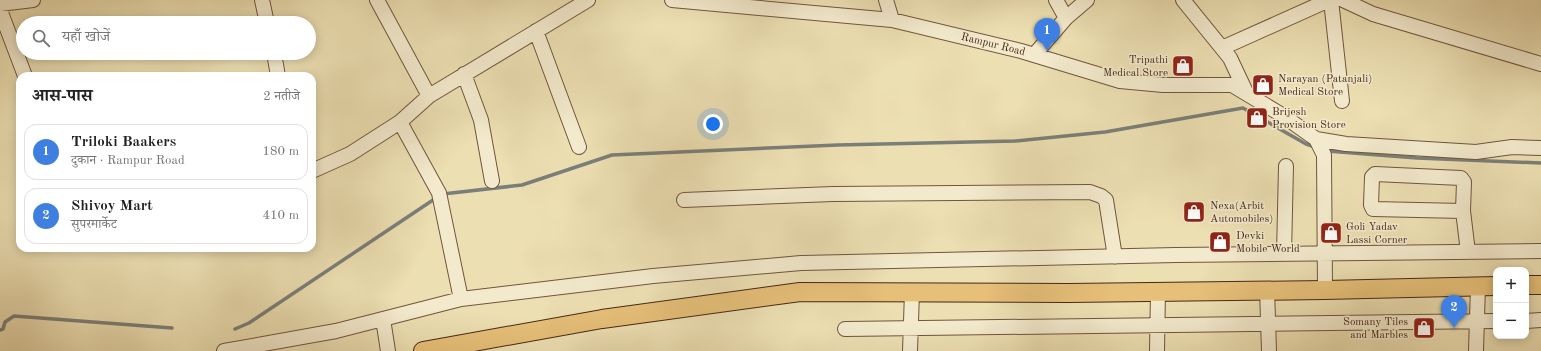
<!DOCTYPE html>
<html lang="hi">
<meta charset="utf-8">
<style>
body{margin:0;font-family:"Old Standard TT","Noto Serif Devanagari",serif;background:#f2f2f2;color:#222}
.controls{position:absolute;right:12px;bottom:12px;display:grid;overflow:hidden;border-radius:8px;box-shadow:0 2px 10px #0003}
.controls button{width:36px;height:36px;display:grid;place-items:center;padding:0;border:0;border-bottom:1px solid #e0e0e0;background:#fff;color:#222;font:20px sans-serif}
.you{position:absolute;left:713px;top:124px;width:14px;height:14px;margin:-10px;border:3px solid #fff;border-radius:50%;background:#1a73e8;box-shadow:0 0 0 6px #1a73e833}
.badge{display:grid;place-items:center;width:26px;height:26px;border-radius:50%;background:#8f2418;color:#fff;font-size:13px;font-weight:700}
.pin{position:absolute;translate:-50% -33px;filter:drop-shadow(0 1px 2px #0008)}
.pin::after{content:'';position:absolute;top:21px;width:14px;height:12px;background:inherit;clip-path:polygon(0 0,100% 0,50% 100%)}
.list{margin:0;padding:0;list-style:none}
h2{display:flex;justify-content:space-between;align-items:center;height:52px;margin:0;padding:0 16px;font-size:17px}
h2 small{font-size:13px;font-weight:400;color:#767676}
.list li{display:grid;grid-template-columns:26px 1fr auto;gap:12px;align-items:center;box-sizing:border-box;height:56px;margin:0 8px 8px;padding:0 8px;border:1px solid #e0e0e0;border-radius:12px}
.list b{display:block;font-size:15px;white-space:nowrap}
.list p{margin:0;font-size:13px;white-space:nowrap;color:#767676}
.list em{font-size:13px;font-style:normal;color:#767676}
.icon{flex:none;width:22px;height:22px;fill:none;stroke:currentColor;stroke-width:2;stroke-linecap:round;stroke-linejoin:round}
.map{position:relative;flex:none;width:1541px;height:351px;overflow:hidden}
.search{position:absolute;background:#fff;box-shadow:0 2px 10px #0003;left:16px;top:16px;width:300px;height:44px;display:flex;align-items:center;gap:10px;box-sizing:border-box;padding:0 14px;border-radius:22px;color:#767676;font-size:15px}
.panel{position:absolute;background:#fff;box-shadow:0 2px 10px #0003;left:16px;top:72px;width:300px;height:180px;border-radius:12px}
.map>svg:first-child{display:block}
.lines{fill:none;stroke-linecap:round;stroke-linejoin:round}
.stream{stroke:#7b7f79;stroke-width:3.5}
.minor-casing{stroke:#70563e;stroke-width:16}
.major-casing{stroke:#462818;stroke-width:20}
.minor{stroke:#f3eacd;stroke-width:14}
.major{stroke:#e6c079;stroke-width:18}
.labels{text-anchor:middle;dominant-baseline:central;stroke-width:3;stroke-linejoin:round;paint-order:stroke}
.street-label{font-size:11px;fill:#462818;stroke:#f3eacd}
.poi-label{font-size:11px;fill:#462818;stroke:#f3eacd;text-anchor:start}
</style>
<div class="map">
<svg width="1541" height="351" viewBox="0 0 1541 351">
<rect width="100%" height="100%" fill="#ecdfb2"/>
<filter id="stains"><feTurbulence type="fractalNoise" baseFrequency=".005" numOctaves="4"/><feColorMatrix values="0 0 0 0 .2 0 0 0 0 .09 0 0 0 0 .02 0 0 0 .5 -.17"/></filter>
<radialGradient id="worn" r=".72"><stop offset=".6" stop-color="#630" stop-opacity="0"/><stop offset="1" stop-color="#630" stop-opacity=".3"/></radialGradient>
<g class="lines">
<!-- stream -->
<path class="stream" d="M1327,151L1417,158L1541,163
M443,194L522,185L612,155L838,145L1015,141L1105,132L1243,108L1306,144L1315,147
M235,329L249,323L436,198
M0,330L3,329L5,322L14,316L172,328"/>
<!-- minor casing -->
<g class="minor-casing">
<path id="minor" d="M262,0L267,23
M377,0L429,96
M672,0L892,20L1021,51L1120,81L1163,85H1232L1282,115L1316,139L1324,155L1325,290
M886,0L892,20
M1183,0L1230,58L1246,92
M1331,0L1342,101
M1343,0L1373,14L1541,64
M0,4L33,0
M0,10L25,76
M1066,18L1087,0
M536,31L579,147
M1222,48L1329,0
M274,53L278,76
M1034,55L1066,18L1056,0
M464,74L481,120L492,181
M400,122L439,193L461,299
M1316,139L1346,144L1476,152L1512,147L1541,148
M312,171L350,154L400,122L429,96L588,0
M684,200L833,194L1090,192L1101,196L1106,200L1115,257
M1463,211L1373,209L1371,205L1372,177L1375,174L1461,178L1464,182L1463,211L1468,252
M1284,254L1286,166
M1267,289L1269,351
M383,319L388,351
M1526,321L1541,320
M845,329L1496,321
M224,351L336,331L461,299L653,276L801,263L1176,255L1541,251
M910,351L912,292
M1157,351L1158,291
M1476,351L1478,286"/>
</g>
<!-- major casing -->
<g class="major-casing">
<path id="major" d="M1526,285H1541
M423,351L602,319L800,292L1069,293L1325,290L1496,286"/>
</g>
<!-- minor -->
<use href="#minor" class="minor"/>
<!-- major -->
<use href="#major" class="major"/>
</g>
<!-- icons -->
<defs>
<g id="shop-square" transform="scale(1.15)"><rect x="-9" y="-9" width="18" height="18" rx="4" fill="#8f2418" stroke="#f3eacd"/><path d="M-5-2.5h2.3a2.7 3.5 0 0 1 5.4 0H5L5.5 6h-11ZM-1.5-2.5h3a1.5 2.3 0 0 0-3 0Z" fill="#fff"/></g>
</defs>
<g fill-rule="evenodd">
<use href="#shop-square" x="1183" y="66"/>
<use href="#shop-square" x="1263" y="85"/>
<use href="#shop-square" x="1257" y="118"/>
<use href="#shop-square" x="1194" y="212"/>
<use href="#shop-square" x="1331" y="233"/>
<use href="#shop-square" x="1220" y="242"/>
<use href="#shop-square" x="1424" y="328"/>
</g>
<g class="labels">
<!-- street labels -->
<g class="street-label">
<text transform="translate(993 45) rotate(14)">Rampur Road</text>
</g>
<!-- poi labels -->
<g class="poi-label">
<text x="1168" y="60" text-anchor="end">Tripathi<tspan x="1168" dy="13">Medical Store</tspan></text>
<text x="1278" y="79">Narayan (Patanjali)<tspan x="1278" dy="13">Medical Store</tspan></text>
<text x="1272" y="112">Brijesh<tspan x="1272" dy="13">Provision Store</tspan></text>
<text x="1210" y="206">Nexa(Arbit<tspan x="1210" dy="13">Automobiles)</tspan></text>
<text x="1346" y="227">Goli Yadav<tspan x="1346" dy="13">Lassi Corner</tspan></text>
<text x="1236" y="236">Devki<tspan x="1236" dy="13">Mobile World</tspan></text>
<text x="1408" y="322" text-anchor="end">Somany Tiles<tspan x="1408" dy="13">and Marbles</tspan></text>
</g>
</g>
<rect width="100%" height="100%" filter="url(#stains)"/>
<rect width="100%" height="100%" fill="url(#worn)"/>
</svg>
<div class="controls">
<button>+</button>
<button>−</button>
</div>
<div class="you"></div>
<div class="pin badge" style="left:1047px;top:51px;background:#3f7fe0">1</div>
<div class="pin badge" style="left:1454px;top:328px;background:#3f7fe0">2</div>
<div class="search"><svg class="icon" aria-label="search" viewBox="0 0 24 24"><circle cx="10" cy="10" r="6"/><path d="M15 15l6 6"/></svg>यहाँ खोजें</div>
<section class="panel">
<h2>आस-पास<small>2 नतीजे</small></h2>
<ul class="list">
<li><span class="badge" style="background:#3f7fe0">1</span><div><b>Triloki Baakers</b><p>दुकान · Rampur Road</p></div><em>180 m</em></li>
<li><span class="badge" style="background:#3f7fe0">2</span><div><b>Shivoy Mart</b><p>सुपरमार्केट</p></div><em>410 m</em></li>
</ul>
</section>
</div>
